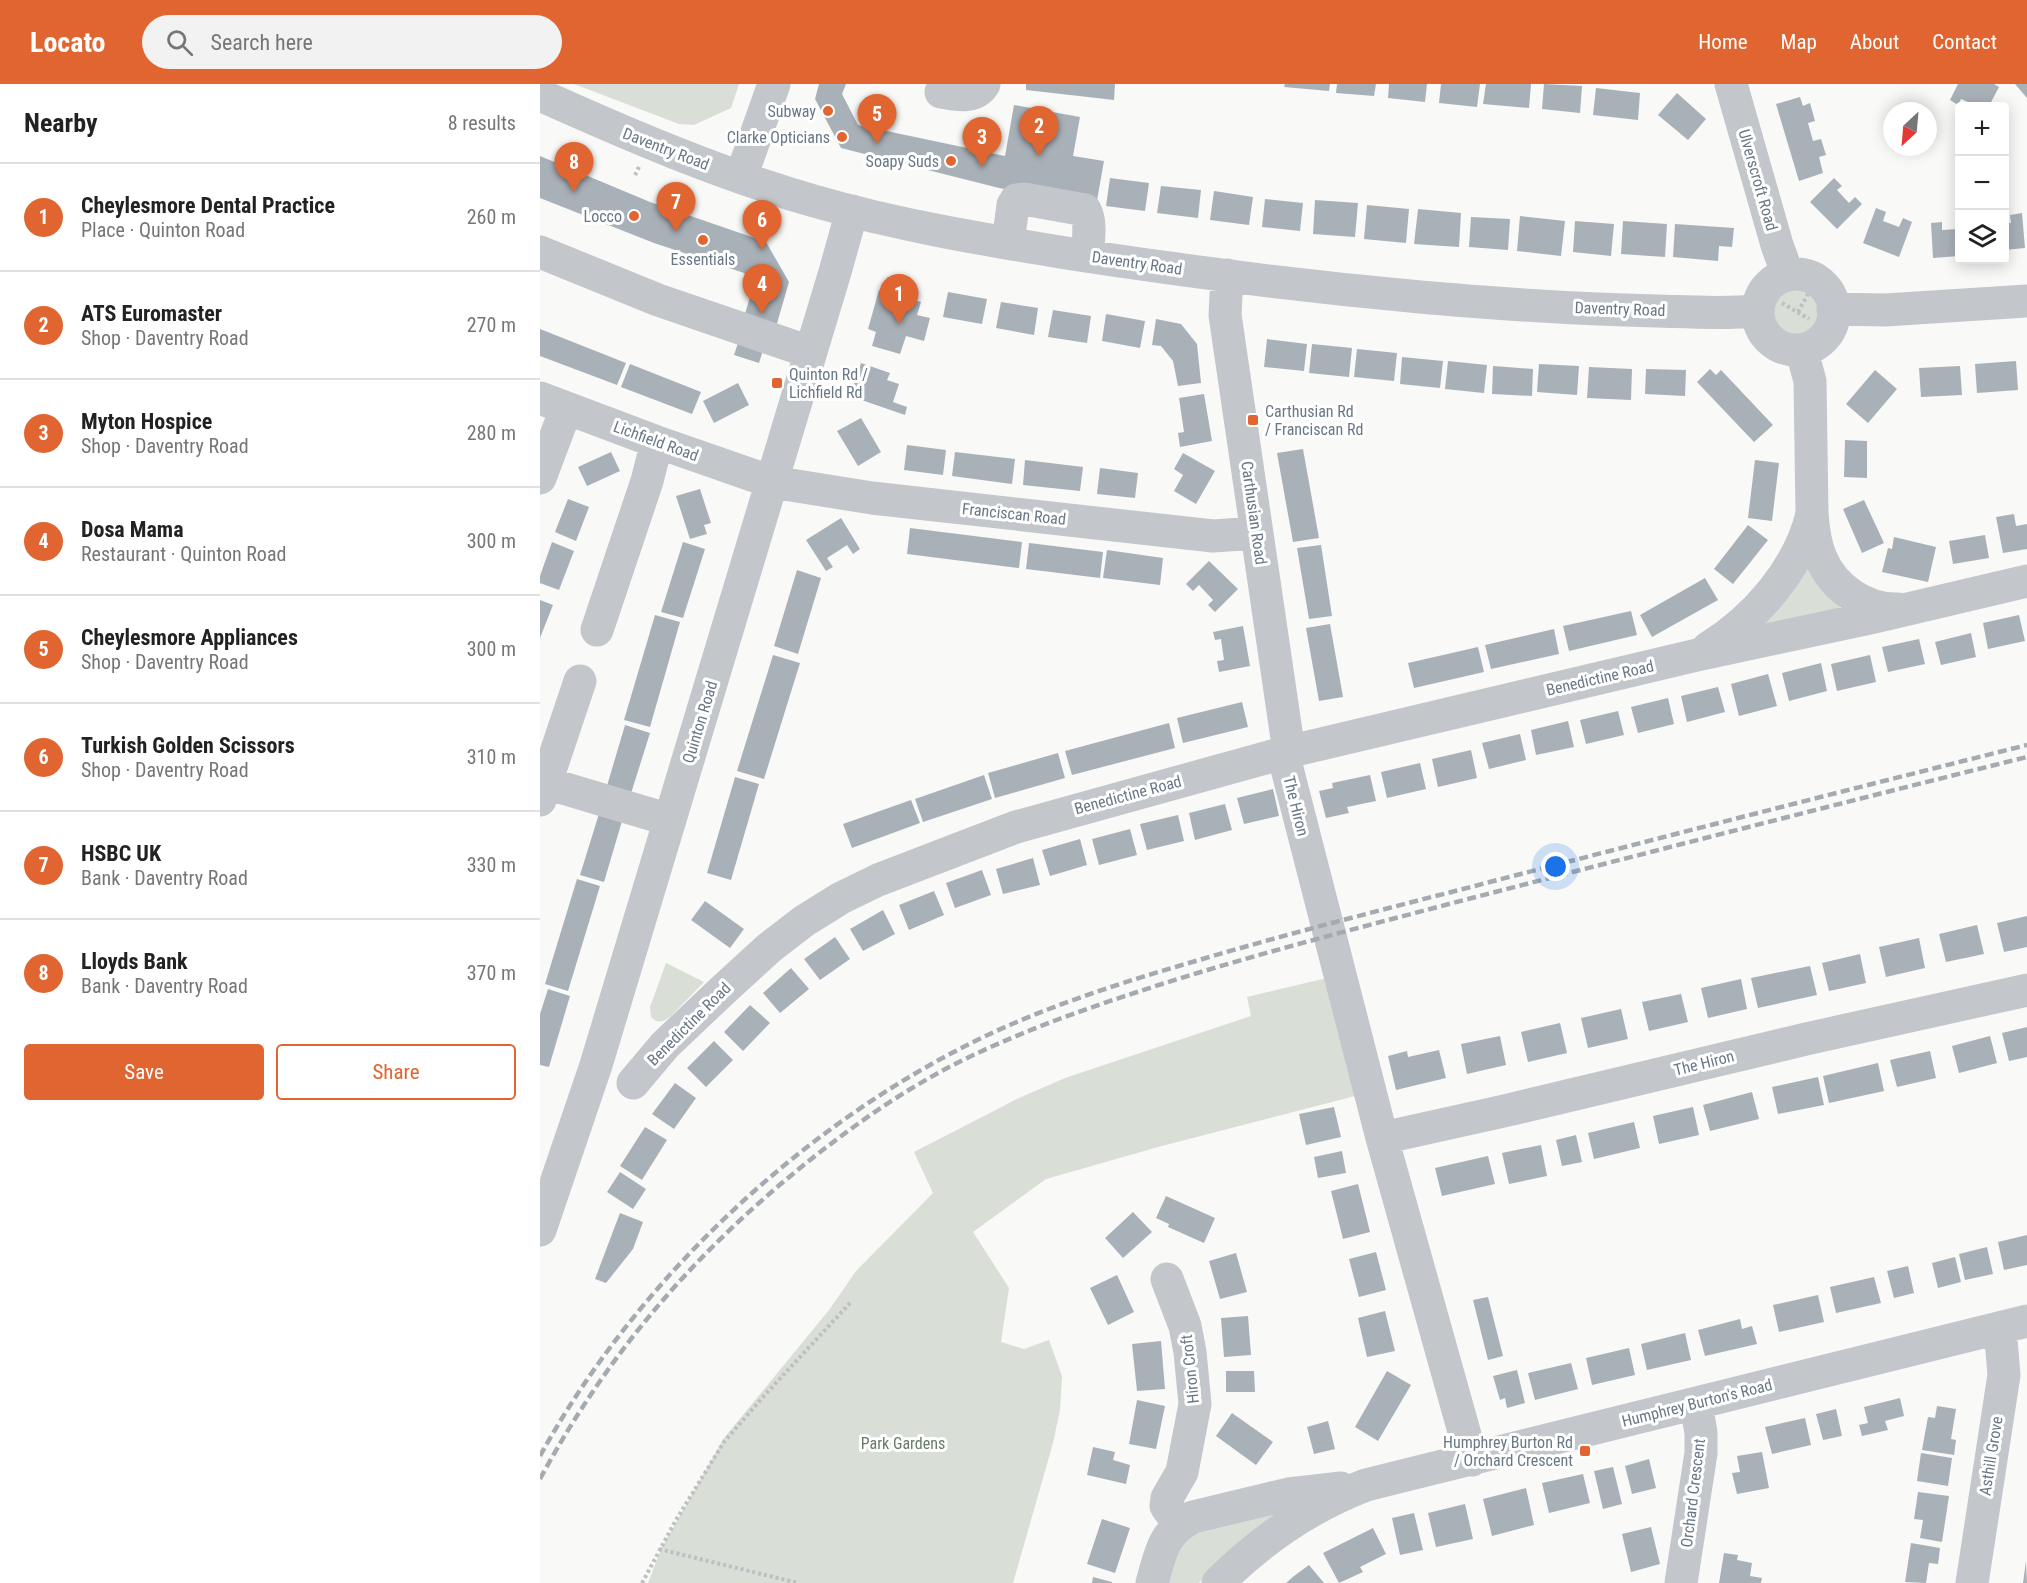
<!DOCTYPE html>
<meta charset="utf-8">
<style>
body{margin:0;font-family:"Roboto Condensed",sans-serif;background:#f2f2f2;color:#222}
.controls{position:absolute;right:18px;top:18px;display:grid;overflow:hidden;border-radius:6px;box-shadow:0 3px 15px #0003}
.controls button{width:54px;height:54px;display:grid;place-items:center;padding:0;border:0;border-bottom:2px solid #e0e0e0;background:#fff;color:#222;font:30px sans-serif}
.compass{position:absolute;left:1343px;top:18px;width:54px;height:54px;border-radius:50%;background:#fff;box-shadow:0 3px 15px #0003;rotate:206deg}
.you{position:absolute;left:1016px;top:783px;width:21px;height:21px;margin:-15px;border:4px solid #fff;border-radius:50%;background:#1a73e8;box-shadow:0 0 0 9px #1a73e833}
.badge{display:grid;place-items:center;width:39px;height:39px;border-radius:50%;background:#e16530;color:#fff;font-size:20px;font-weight:700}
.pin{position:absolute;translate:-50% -50px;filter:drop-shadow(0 2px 3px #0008)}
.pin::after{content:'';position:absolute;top:32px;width:21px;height:18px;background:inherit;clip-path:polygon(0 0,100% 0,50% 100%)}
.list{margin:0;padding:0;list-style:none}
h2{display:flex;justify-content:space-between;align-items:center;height:78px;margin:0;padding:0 24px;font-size:26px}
h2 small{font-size:20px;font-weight:400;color:#767676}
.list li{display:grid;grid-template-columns:39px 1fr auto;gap:18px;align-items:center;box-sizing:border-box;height:108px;padding:0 24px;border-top:2px solid #e0e0e0}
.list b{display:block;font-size:22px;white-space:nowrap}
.list p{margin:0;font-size:20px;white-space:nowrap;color:#767676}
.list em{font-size:20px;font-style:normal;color:#767676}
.actions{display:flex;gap:12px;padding:18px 24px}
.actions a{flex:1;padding:14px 0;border:2px solid #e16530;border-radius:6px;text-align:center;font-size:21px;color:#e16530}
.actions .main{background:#e16530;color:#fff}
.icon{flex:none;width:33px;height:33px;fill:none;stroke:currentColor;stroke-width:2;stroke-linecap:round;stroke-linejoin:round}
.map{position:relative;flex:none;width:1487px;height:1499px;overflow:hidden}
header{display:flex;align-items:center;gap:36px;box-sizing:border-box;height:84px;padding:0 30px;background:#e16530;color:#fff}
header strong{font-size:28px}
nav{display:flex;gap:33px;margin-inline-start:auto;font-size:21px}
.search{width:420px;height:54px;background:#f2f2f2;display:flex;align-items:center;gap:15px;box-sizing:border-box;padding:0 21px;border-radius:33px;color:#767676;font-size:22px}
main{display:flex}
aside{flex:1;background:#fff}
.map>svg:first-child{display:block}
.green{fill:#d9ded6}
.building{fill:#a9b1b8}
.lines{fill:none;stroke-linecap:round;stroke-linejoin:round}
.path{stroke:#bdbfc2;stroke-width:4;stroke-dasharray:3 3;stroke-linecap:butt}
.minor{stroke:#c3c6ca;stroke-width:33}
.rail{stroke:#a4aab0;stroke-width:4.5;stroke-dasharray:9 4.5;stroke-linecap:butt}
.poi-dot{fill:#e16530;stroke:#fff;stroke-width:2}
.labels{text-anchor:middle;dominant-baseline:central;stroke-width:6;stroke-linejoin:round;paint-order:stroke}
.poi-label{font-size:16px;fill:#697887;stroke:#fff;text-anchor:end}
.street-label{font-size:16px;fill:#697887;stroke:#fff}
.park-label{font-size:16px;fill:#667a64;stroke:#fff}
</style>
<header>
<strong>Locato</strong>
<div class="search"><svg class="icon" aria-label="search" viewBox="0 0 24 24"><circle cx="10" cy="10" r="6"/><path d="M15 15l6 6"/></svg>Search here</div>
<nav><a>Home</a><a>Map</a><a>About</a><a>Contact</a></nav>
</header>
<main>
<aside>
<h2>Nearby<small>8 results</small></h2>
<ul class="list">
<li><span class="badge">1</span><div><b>Cheylesmore Dental Practice</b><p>Place · Quinton Road</p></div><em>260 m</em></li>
<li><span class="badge">2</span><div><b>ATS Euromaster</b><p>Shop · Daventry Road</p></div><em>270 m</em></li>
<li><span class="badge">3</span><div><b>Myton Hospice</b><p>Shop · Daventry Road</p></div><em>280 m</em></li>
<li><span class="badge">4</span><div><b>Dosa Mama</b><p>Restaurant · Quinton Road</p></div><em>300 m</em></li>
<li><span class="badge">5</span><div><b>Cheylesmore Appliances</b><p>Shop · Daventry Road</p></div><em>300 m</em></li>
<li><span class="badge">6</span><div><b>Turkish Golden Scissors</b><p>Shop · Daventry Road</p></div><em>310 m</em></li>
<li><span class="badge">7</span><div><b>HSBC UK</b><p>Bank · Daventry Road</p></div><em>330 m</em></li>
<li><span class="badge">8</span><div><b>Lloyds Bank</b><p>Bank · Daventry Road</p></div><em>370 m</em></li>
</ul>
<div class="actions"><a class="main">Save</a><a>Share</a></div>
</aside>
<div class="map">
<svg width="1487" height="1499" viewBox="0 0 1487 1499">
<rect width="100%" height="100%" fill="#f9f9f7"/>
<!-- green -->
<path class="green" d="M34,0H199L191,24L154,41L139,40Z
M1227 228a29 29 0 1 1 58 0a29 29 0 1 1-58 0Z
M1265,476L1306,522L1215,548Z
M126,879L164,898L131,932C124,938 118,940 111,933L110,923Z
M791,893L819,1011L618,1063L506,1095L433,1148L469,1204L461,1258L484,1265L509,1256L522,1292L520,1326L513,1359L473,1499H108L121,1465L184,1354L289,1226L316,1187L393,1109L374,1068L479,1014L525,994L711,932L707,913Z
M752,1418L673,1484L659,1499H618L635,1456Z"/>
<!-- building -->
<path class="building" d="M279,0H306L302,10L318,41L465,72L474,21L540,33L533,72L564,77L556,122L459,104L301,64L275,15Z
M486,0H575L574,16L486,6Z
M745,0H790L789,7L744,3Z
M797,0H836L834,12L796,9Z
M849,0H887L885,18L848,14Z
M901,0H940L937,23L899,19Z
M946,0H991L989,24L943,20Z
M1004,0L1042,2L1040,29L1002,25Z
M1418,0H1454L1459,3L1449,22H1437L1421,15L1418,21L1410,16Z
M1475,0H1487V14Z
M1056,4L1100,9L1098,36L1053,31Z
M1137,9L1166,35L1148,56L1118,31Z
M1260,13L1263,22L1270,19L1275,37L1268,39L1273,57L1281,55L1286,71L1279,73L1283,89L1259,97L1236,20Z
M0,72L110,118L226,158L249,198L236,243L204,233L213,203L204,189L114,159L0,114Z
M570,94L609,99L605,127L566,122Z
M1294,94L1302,102L1297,106L1309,119L1315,113L1322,120L1297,145L1270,118Z
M621,102L661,106L658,134L617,129Z
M674,107L713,113L709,141L670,136Z
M725,115L763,119L760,147L722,143Z
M775,116L818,119L815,153L773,150Z
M827,121L869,125L866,159L824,155Z
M1336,124L1346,128L1343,137L1359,143L1363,134L1372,138L1359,173L1323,159Z
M878,125L921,129L919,163L874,160Z
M1482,129L1485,164L1464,166V139H1471L1470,131Z
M980,132L1025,137L1021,172L977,167Z
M931,133L970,135L968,166L929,163Z
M1035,137L1074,140L1071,172L1033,168Z
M1083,137L1127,140L1125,173L1081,170Z
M1402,138V146L1419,145V172L1393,174L1391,139Z
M1135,140L1194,144L1192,163L1179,162L1178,177L1133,173Z
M339,206L381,218L377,231L390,234L384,257L366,252L360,270L332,262L336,248L328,245Z
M408,208L447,215L442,240L403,233Z
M461,218L498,224L494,251L456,244Z
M513,226L551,232L547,259L508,253Z
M566,230L605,237L600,264L562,257Z
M616,235L641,240L657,260L661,299L638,302L633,277L621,262L612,261Z
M0,245L86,279L77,301L0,272Z
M727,255L767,260L764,287L724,283Z
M199,256L224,263L219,279L194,271Z
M772,260L812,264L809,293L769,289Z
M817,265L857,269L854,297L814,293Z
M862,273L903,277L900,304L860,300Z
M908,277L947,281L944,309L905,305Z
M1476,277L1478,306L1437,309L1435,280Z
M321,279L350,289L347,296L359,300L353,318L367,323L365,331L310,312Z
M90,280L161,308L152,330L81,303Z
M999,280L1039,282L1037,311L997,308Z
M953,282L993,285L992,312L952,310Z
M1420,282L1422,311L1381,313L1379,284Z
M1049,283L1092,285L1091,316L1047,314Z
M1106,285L1146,286L1145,312L1105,310Z
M1170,285L1176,291L1181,286L1233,341L1214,358L1157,298Z
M1335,286L1357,305L1328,339L1306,320Z
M198,299L209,321L174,339L163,317Z
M664,310L672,357L640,363L638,349L644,348L639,314Z
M321,334L341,368L318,382L297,347Z
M1305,356L1327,357V394L1304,393Z
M367,361L406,366L403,391L364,386Z
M763,365L779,454L753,458L737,369Z
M71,368L80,387L47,402L38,383Z
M415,368L475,375L472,400L412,392Z
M643,369L675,387L656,420L634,407L643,391L634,385Z
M485,376L543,383L540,407L483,401Z
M1215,376L1239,379L1232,437L1208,434Z
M560,384L598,389L595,414L557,410Z
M160,405L171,439L164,441L167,450L150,455L136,412Z
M28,415L49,423L36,457L15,448Z
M1324,416L1344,459L1322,469L1303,425Z
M1474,430L1476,442L1487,440V465L1463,469L1456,433Z
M301,434L320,465L313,470L307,461L298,467L287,474L293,483L286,487L266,456Z
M1208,441L1228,456L1193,500L1174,485Z
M370,444L482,458L479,484L367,470Z
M1445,451L1449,474L1413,480L1409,457Z
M1354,453L1396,463L1388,498L1342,488L1348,464L1352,465Z
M12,458L34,467L19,506L0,499V492Z
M143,458L165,465L143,534L121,528Z
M489,459L563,468L560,494L486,485Z
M781,461L792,532L769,535L757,464Z
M567,466L623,474L620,501L563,494Z
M669,477L698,505L675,528L668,521L673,516L659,501L653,507L646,500Z
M257,486L281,494L258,570L234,562Z
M1165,494L1178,516L1112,553L1100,531Z
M0,516L13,521L0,554Z
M1091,527L1097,551L1029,567L1023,542Z
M115,531L140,538L110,643L84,636Z
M1479,531L1485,557L1448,565L1443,539Z
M790,540L803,613L779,617L766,544Z
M703,542L710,582L679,588L677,577L684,576L681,555L675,556L673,548Z
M1014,545L1019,570L951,585L945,561Z
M1431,549L1436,573L1401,581L1395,558Z
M1379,555L1385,580L1348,588L1342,563Z
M938,563L944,588L874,604L868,579Z
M233,571L260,579L224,695L197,687Z
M1330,571L1336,598L1297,607L1291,580Z
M1281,579L1287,607L1249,617L1242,589Z
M1228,590L1237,622L1199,632L1191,600Z
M1178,603L1185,628L1147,638L1141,612Z
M1128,614L1134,640L1098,649L1091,623Z
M702,618L708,643L643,659L637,634Z
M1078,627L1084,651L1046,660L1040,636Z
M1028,637L1034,663L996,671L991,646Z
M629,639L635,664L532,691L525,667Z
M85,641L110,649L88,719L64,712Z
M980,650L986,676L949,685L942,659Z
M931,666L937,694L898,703L892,675Z
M518,669L525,694L455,714L448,689Z
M880,679L886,705L847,714L841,688Z
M444,691L452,715L383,738L375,715Z
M830,691L836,717L807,723L809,729L786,734L779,707L793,704L792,699Z
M195,693L219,700L191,796L167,789Z
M733,705L739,732L704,740L697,714Z
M371,716L380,739L312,764L303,740Z
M62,720L85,727L64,798L40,791Z
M685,720L692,746L655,756L649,729Z
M638,731L644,757L607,766L600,740Z
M590,745L597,771L559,781L552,755Z
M540,755L547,781L510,792L502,766Z
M493,774L500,801L463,810L456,785Z
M442,786L451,811L415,824L406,799Z
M37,795L60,802L28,907L5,900Z
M394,807L404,831L369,846L359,821Z
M165,817L204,845L190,864L151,836Z
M343,826L355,850L323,867L310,845Z
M1487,832V863L1464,868L1457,839Z
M1437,841L1444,870L1406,878L1399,850Z
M295,853L310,875L280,896L264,875Z
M1379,854L1385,884L1346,893L1339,863Z
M1320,870L1326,899L1289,907L1282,879Z
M1270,882L1277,911L1218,924L1211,894Z
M251,884L269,905L240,929L223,909Z
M1201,895L1207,925L1168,934L1161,904Z
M8,905L30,912L9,983L0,981V930Z
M1141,910L1148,938L1109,947L1102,918Z
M210,921L230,939L203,967L184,948Z
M1081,925L1088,955L1048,964L1041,934Z
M1020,939L1027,969L988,978L981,948Z
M1487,943V973L1469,977L1462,949Z
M960,952L966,981L927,990L921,960Z
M1450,952L1457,979L1419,989L1412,962Z
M174,957L193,976L166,1003L147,984Z
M899,966L906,994L856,1006L848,972L867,967L868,973Z
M1390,967L1396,994L1357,1003L1350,976Z
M1338,979L1344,1007L1289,1019L1283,992Z
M1278,993L1284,1021L1238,1030L1232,1003Z
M135,999L156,1014L134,1045L112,1030Z
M1212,1008L1219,1035L1170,1047L1163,1021Z
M794,1023L801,1053L766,1061L759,1030Z
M1153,1023L1159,1051L1119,1060L1113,1032Z
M1094,1038L1100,1064L1054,1075L1048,1049Z
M105,1043L127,1056L102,1096L80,1082Z
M1036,1051L1042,1078L1022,1082L1016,1056Z
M1001,1061L1007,1092L969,1100L962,1069Z
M802,1067L806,1089L778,1094L774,1073Z
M948,1072L955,1100L902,1112L895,1084Z
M80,1088L106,1105L93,1125L67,1108Z
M818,1100L830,1148L803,1155L791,1107Z
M626,1112L675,1134L664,1159L628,1143L629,1140L616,1134Z
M593,1128L612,1148L583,1174L565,1154Z
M80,1129L103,1138L93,1165L66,1199L55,1195Z
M1487,1151V1181L1464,1186L1458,1158Z
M1447,1163L1453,1190L1425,1196L1419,1170Z
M836,1168L846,1206L819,1213L809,1175Z
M696,1169L707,1208L680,1215L669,1177Z
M1415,1173L1421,1198L1398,1204L1392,1179Z
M1368,1182L1374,1209L1354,1214L1347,1187Z
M577,1191L594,1228L568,1241L550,1204Z
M1334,1193L1341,1219L1296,1229L1290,1203Z
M1278,1211L1284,1238L1239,1248L1233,1221Z
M948,1213L963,1272L948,1276L933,1216Z
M845,1227L855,1267L827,1273L818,1234Z
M708,1232L711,1271L684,1273L681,1234Z
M1200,1235L1202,1245L1212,1242L1217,1260L1165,1272L1158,1246Z
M1145,1249L1151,1276L1107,1286L1101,1260Z
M621,1257L625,1305L597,1307L592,1260Z
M1089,1264L1095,1291L1052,1301L1046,1274Z
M1031,1279L1038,1305L995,1316L988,1289Z
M977,1286L985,1319L967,1324L965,1314L960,1316L953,1292Z
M686,1287H714L715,1308H686Z
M847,1287L871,1301L838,1357L815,1343Z
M1360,1314L1364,1332L1345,1337L1348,1346L1322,1352L1319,1341L1328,1339L1324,1323Z
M597,1316L625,1322L616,1365L589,1360Z
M1397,1322L1416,1325L1411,1355L1416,1356L1414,1371L1382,1366L1388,1333L1395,1334Z
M1296,1325L1302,1352L1283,1356L1276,1330Z
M692,1329L733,1358L716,1381L676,1352Z
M1265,1334L1271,1361L1232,1370L1225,1343Z
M788,1337L795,1365L774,1370L767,1343Z
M553,1363L575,1368L573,1376L590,1381L586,1400L547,1391Z
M1222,1368L1229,1404L1197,1410L1192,1389L1200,1388L1197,1372Z
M1381,1369L1412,1374L1408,1402L1377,1397Z
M1109,1375L1116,1404L1092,1410L1085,1382Z
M1073,1383L1082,1420L1063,1425L1054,1387Z
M1043,1390L1050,1419L1009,1429L1002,1399Z
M986,1404L994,1441L952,1452L943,1415Z
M1378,1408L1409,1412L1402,1458L1380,1454L1383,1436L1374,1435Z
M925,1420L933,1455L896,1463L888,1429Z
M874,1429L883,1466L860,1471L852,1434Z
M562,1435L590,1444L575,1489L547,1480Z
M1111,1443L1120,1480L1091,1488L1082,1450Z
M833,1444L846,1470L820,1483L823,1488L799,1499L783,1469Z
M1371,1459L1400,1464L1398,1480L1389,1479L1386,1499L1365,1498Z
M1184,1469L1198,1471L1197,1476L1212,1479L1210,1492L1222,1494L1221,1499H1179Z
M1486,1477L1487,1499H1483Z
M769,1481L784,1499H746L754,1492Z
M553,1493L572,1498V1499H552Z"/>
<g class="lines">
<!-- path -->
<path class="path" d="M95,91L100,81
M1242,219L1269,235
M1258,228L1268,210
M119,1465L258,1499
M102,1499L136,1436L184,1358L223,1313L310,1219"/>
<!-- minor -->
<path class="minor" d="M1191,0L1237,161L1248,191
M401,8C416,11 435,15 444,0
M0,11C89,51 180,90 274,117C357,141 441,155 526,169C643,187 761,202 880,213C959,220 1038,225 1117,227C1151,228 1184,230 1217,227
M201,93L234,0
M468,159L473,121L476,116L484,115L545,126C552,139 548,157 547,172
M0,168L118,216L270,268
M1218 228a38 38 0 1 1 76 0a38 38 0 1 1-76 0Z
M687,191L685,231L749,668
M1293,225L1345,226L1487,217
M1258,266L1264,275L1270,297L1272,429C1273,444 1275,460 1281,474C1293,504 1326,526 1358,525
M0,314L117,358L232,398L332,414L673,452L717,449
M0,394L26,325
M57,546L107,397L117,358
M1168,564C1215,535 1259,485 1272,430
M743,669L842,1054L932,1376
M6,699L130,736
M0,716L40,597
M93,999L125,961L182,907L229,864L264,837L301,814L338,796L476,743L743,669L1157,571L1334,533L1487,497
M842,1054L964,1027L1266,955L1487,906
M0,1146L56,981L295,188L312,127
M627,1195L645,1242L650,1268L655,1320L642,1388L627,1414L626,1422L639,1440
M612,1499C621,1468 622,1449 653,1433L749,1410L801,1404
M678,1499C720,1457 771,1422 826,1401L1487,1237
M1141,1499L1161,1369V1349L1156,1319
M1432,1499L1464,1291L1460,1244"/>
<!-- rail -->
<path class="rail" d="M0,1372C101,1188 279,1024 472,940C535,913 600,893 666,874C751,849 837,827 923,805C1111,756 1299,708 1487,661
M0,1395C69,1267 157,1166 270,1076C318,1038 367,1004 421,977C486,945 553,922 622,900C723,868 826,842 928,815C1114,767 1301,719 1487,673"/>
</g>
<!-- markers -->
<g class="poi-dot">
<circle cx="288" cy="27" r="6"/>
<circle cx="302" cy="53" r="6"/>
<circle cx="411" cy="77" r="6"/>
<circle cx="94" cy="132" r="6"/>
<circle cx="163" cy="156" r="6"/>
<rect x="231" y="293" width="12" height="12" rx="3"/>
<rect x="707" y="330" width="12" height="12" rx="3"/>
<rect x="1039" y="1361" width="12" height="12" rx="3"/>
</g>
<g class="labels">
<!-- poi labels -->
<g class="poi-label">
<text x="276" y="27">Subway</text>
<text x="290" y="53">Clarke Opticians</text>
<text x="399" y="77">Soapy Suds</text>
<text x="82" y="132">Locco</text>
<text x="163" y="175" text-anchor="middle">Essentials</text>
<text x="249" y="290" text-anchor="start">Quinton Rd /<tspan x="249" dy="18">Lichfield Rd</tspan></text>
<text x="725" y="327" text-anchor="start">Carthusian Rd<tspan x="725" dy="18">/ Franciscan Rd</tspan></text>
<text x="1033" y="1358">Humphrey Burton Rd<tspan x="1033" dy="18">/ Orchard Crescent</tspan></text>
</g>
<!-- street labels -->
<g class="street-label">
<text transform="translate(126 65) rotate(21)">Daventry Road</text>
<text transform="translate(1218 96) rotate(74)">Ulverscroft Road</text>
<text transform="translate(597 179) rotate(8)">Daventry Road</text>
<text transform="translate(1080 225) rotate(2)">Daventry Road</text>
<text transform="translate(116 357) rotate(20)">Lichfield Road</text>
<text transform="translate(714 429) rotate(82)">Carthusian Road</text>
<text transform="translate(474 430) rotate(6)">Franciscan Road</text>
<text transform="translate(1060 594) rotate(-13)">Benedictine Road</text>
<text transform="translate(160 638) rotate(-73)">Quinton Road</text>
<text transform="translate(588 711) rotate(-15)">Benedictine Road</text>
<text transform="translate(756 722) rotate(76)">The Hiron</text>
<text transform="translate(149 940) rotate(-45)">Benedictine Road</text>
<text transform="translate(1164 979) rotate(-14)">The Hiron</text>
<text transform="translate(650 1285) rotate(-96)">Hiron Croft</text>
<text transform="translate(1157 1319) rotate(-14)">Humphrey Burton's Road</text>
<text transform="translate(1451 1372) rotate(-81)">Asthill Grove</text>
<text transform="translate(1153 1409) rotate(-83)">Orchard Crescent</text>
</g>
<!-- park labels -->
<g class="park-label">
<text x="363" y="1359">Park Gardens</text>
</g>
</g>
</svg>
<div class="controls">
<button>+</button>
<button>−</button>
<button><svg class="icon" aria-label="layers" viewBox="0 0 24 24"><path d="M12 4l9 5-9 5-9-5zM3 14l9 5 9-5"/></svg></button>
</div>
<svg class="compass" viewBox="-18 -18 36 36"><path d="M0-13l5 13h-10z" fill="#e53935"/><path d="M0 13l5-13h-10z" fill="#767676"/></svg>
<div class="you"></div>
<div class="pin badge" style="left:359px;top:240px">1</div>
<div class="pin badge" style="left:499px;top:72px">2</div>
<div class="pin badge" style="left:442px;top:83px">3</div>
<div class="pin badge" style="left:222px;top:230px">4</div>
<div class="pin badge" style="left:337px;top:60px">5</div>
<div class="pin badge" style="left:222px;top:166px">6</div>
<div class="pin badge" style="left:136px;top:148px">7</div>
<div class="pin badge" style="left:34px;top:108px">8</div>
</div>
</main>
